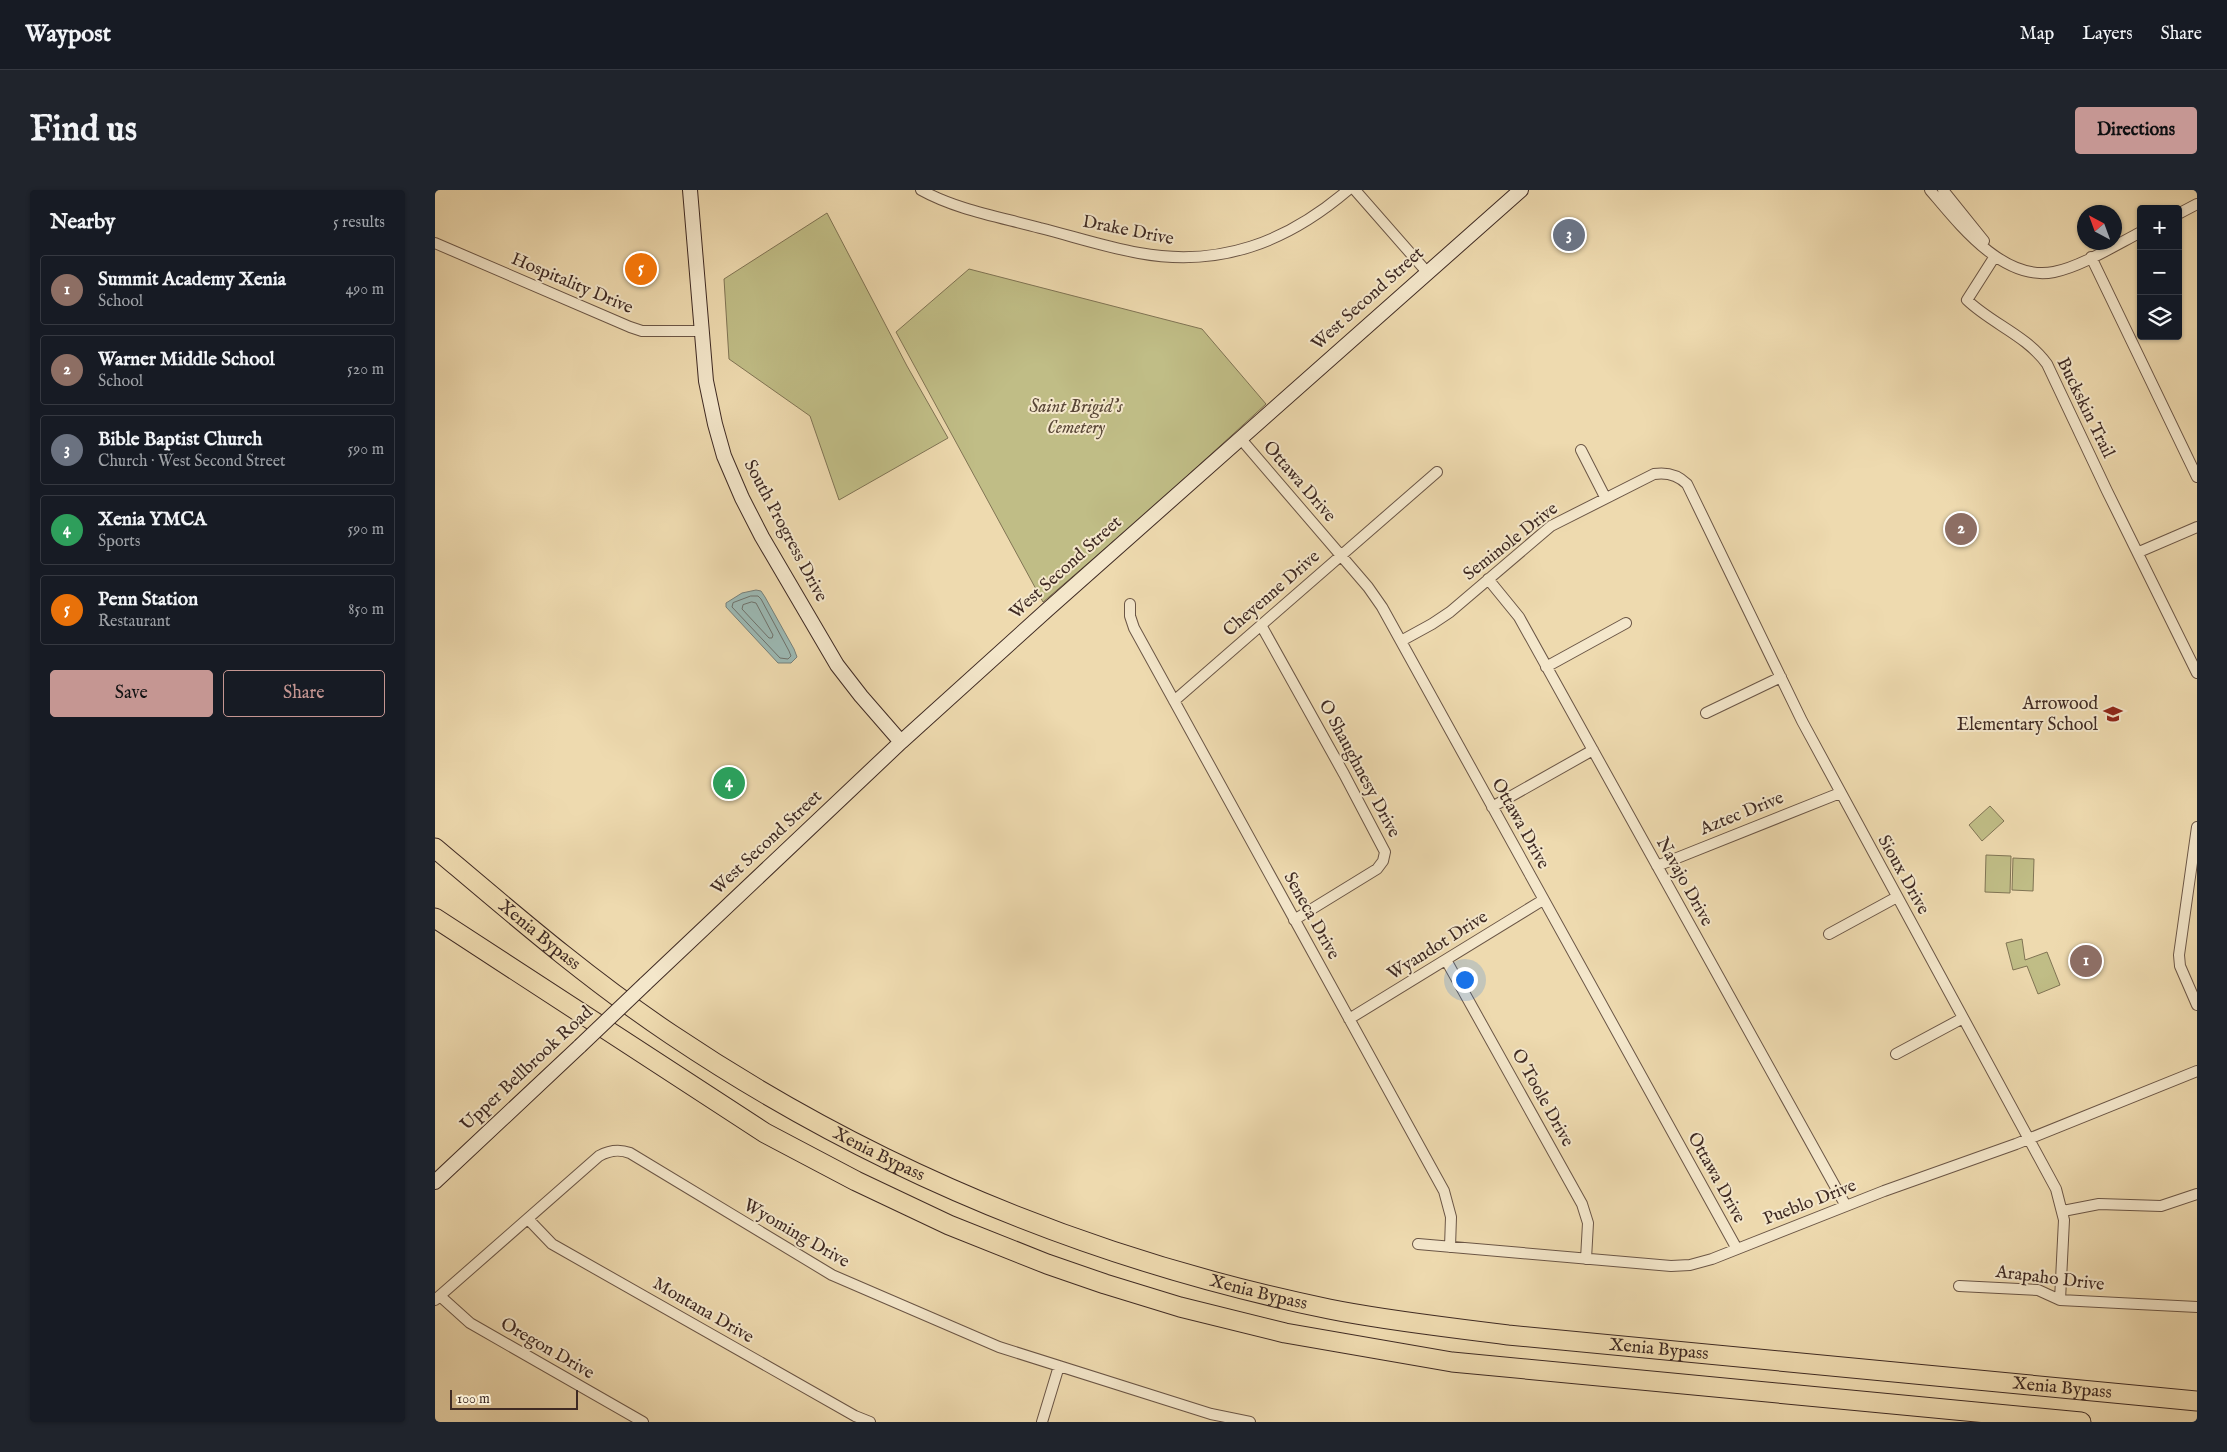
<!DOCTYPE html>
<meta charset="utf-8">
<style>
body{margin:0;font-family:"IM FELL English",serif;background:#20242c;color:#f1f3f6}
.controls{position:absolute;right:15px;top:15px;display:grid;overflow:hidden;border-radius:5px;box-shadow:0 1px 4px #0004}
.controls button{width:45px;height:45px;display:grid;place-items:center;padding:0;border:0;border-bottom:1px solid #363941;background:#171b24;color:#f1f3f6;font:25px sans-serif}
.compass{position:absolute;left:1642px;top:15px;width:45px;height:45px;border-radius:50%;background:#171b24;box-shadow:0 1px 4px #0004;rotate:319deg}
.scale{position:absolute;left:15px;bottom:12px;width:128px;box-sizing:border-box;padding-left:5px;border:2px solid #3f2a23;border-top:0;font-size:14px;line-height:18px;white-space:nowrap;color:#3f2a23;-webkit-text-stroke:4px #f4e7cb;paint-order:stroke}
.you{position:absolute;left:1029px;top:789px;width:18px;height:18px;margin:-12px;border:4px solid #fff;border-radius:50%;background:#1a73e8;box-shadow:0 0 0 8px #1a73e833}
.badge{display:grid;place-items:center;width:32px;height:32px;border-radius:50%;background:#c59692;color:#fff;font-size:16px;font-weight:700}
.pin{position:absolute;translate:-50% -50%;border:2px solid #fff;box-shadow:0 1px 5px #0006}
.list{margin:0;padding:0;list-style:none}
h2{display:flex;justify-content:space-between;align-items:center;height:65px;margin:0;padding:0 20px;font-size:21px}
h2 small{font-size:16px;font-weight:400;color:#9ea1a6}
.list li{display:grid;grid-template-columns:32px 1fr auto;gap:15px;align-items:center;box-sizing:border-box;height:70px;margin:0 10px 10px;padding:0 10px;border:1px solid #363941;border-radius:5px}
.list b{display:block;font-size:19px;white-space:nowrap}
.list p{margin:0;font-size:16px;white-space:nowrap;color:#9ea1a6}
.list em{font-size:16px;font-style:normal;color:#9ea1a6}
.actions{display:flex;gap:10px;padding:15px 20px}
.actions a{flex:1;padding:11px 0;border:1px solid #c59692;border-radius:5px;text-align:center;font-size:18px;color:#c59692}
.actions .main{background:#c59692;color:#111}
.icon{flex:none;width:28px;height:28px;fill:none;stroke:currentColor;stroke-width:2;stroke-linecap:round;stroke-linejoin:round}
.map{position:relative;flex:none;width:1762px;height:1232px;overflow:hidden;border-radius:5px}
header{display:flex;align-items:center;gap:30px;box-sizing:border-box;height:70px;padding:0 25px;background:#171b24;border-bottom:1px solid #363941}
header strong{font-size:24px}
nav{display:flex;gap:28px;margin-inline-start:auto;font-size:18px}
.intro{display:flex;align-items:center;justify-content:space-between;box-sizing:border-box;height:120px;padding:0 30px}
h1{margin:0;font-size:35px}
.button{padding:12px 22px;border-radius:5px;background:#c59692;color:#111;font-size:18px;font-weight:700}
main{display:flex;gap:30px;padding:0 30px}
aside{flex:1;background:#171b24;border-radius:5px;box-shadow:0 1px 4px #0004}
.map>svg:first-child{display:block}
.green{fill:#c0bd86;stroke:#807454}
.water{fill:#9cb9b4;stroke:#77807a}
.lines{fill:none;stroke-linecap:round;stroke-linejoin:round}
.shore{stroke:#6e726c;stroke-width:1}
.street-casing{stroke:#6b5646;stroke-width:12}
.secondary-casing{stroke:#3f2a23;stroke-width:16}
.highway-casing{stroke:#3f2a23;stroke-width:21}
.street{stroke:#f4e7cb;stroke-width:10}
.secondary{stroke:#f4e7cb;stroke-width:14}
.highway{stroke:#eedaaf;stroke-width:19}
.secondary-bridge-casing{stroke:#3f2a23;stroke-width:16;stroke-linecap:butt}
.secondary-bridge{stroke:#f4e7cb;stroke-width:14}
.labels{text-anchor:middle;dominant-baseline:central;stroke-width:4;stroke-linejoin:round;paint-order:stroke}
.street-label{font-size:18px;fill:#3f2a23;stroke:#f4e7cb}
.park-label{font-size:18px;font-style:italic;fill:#594737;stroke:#f4e7cb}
.poi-label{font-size:18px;fill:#3f2a23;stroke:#f4e7cb;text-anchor:end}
</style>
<header>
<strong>Waypost</strong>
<nav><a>Map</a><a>Layers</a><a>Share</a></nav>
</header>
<div class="intro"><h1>Find us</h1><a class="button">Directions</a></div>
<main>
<aside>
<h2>Nearby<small>5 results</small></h2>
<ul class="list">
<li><span class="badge" style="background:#8d6e63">1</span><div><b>Summit Academy Xenia</b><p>School</p></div><em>490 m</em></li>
<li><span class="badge" style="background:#8d6e63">2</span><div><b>Warner Middle School</b><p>School</p></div><em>520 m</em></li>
<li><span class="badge" style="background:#6b7280">3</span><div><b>Bible Baptist Church</b><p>Church · West Second Street</p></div><em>590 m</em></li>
<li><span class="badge" style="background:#2e9e5b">4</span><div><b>Xenia YMCA</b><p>Sports</p></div><em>590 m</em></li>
<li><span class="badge" style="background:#e8710a">5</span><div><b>Penn Station</b><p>Restaurant</p></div><em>850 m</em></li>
</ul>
<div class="actions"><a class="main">Save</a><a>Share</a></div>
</aside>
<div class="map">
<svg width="1762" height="1232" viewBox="0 0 1762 1232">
<rect width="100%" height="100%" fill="#eedaaf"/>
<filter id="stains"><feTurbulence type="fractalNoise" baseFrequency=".004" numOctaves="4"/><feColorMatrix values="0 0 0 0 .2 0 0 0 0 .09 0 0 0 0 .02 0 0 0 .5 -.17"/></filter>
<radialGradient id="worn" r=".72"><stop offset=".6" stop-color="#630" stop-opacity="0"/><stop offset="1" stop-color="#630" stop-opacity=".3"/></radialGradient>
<!-- green -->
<path class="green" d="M392,23L472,176L513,248L404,310L375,226L294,169L289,89Z
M534,79L767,139L831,214L717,318L608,412L461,142Z
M1555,616L1569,631L1547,651L1534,635Z
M1551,665L1576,666L1575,703L1550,702Z
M1578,668L1599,669L1598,701L1577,700Z
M1587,749L1590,770L1612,762L1625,795L1603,804L1592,776L1578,780L1571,753Z"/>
<!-- water -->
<path class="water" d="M321,400L326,401L330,407L359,459L362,467L356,473H343L291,417V413L307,403Z"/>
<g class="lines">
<!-- shore -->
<path class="shore" d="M316,406H323L326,409L354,461L356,466L353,469L345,468L297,417L298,413Z
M317,412L321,413L338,445L337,448H334L307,419L308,415Z"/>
<!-- street casing -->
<g class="street-casing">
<path id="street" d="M486,0C522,20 565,27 605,38C637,46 670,57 704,63C785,78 852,52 913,0
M920,0L991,81
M1495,0C1524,34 1568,92 1619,82C1645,77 1681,55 1706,42
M1508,0L1549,51
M1743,24L1762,14
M0,53L195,137L207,141H267
M1560,66L1532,110C1557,134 1591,145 1612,174L1672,301L1762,483
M1656,67L1762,287
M805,248L933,397L947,417L1302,1059
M1146,260L1170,307
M1704,362L1762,337
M1053,389L1084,427L1411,1016
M695,414V426L699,438L1009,1001L1016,1027L1015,1057
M826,435L909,584L950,662L948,671L942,679L859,730
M966,451L997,434L1015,422L1116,336L1219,284C1232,282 1243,285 1252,294L1367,531L1621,999L1629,1030L1625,1110
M1111,477L1191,433
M739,511L1002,282
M1271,523L1346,487
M1057,617L1158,560
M1762,637L1744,765L1745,776L1762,815
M1222,676L1405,603
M1394,744L1462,707
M1011,770L1147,1014L1153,1033L1151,1069
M914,829L1108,710
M1461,864L1528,828
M1628,1021L1664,1014L1726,1016L1762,1004
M93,1029L117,1054L420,1226L435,1232
M983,1054L1236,1076L1255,1075L1277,1069L1449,1001L1581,954L1762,881
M1524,1096L1603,1100L1625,1110L1762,1117
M5,1106L35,1133L208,1232
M0,1110L164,966C175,960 184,959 195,963L397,1085L564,1157L776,1224L815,1232
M607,1232L624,1176"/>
</g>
<!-- secondary casing -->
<g class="secondary-casing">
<path id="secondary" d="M255,0L271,191L280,234L289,266L307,308L327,347L402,475L426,506L466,552
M210,794L466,552L612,420L1086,0
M0,992L145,856"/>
</g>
<!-- highway casing -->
<g class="highway-casing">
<g id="highway">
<path id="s1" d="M0,658C77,723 153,789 237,845C438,980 657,1070 894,1119C953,1131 1013,1137 1073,1145L1762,1211"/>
<path d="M0,728L330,943L421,991L514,1035L612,1074L670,1094L745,1117L850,1143L1017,1172L1646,1232"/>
</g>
</g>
<!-- street -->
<use href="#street" class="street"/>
<!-- secondary -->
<use href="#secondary" class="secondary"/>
<!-- highway -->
<use href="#highway" class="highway"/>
<!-- secondary-bridge casing -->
<g class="secondary-bridge-casing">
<path id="secondary-bridge" d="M145,856L210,794"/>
</g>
<!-- secondary-bridge -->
<use href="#secondary-bridge" class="secondary-bridge"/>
</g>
<!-- icons -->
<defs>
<g id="school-bare" transform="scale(1.5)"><path d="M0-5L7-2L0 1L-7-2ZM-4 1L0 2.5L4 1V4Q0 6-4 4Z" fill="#8f2418" stroke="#f4e7cb" stroke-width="2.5" paint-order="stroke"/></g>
</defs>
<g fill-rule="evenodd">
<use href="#school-bare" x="1678" y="524"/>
</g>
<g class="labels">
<!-- street labels -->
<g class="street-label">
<text transform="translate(693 41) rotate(11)">Drake Drive</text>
<text transform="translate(137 94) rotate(23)">Hospitality Drive</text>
<text transform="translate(933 109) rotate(-42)">West Second Street</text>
<text transform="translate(1650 218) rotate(64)">Buckskin Trail</text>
<text transform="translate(864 292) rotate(49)">Ottawa Drive</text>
<text transform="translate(350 341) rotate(62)">South Progress Drive</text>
<text transform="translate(1076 352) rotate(-38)">Seminole Drive</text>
<text transform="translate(631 378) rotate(-42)">West Second Street</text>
<text transform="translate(837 404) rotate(-41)">Cheyenne Drive</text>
<text transform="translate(924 579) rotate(62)">O Shaughnesy Drive</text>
<text transform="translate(1307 624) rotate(-22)">Aztec Drive</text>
<text transform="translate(1085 634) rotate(61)">Ottawa Drive</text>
<text transform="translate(332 653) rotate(-43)">West Second Street</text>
<text transform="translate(1468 685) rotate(61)">Sioux Drive</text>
<text transform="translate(1249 692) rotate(61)">Navajo Drive</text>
<text transform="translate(876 726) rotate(61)">Seneca Drive</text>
<text stroke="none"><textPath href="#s1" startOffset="136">Xenia Bypass</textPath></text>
<text transform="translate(1003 756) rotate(-32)">Wyandot Drive</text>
<text transform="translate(92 879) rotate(-43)">Upper Bellbrook Road</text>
<text transform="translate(1107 908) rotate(61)">O Toole Drive</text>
<text stroke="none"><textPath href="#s1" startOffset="541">Xenia Bypass</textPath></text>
<text transform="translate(1281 988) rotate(61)">Ottawa Drive</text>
<text transform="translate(1375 1013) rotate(-21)">Pueblo Drive</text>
<text transform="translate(361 1044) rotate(30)">Wyoming Drive</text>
<text transform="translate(1615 1089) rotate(7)">Arapaho Drive</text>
<text stroke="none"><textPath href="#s1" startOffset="946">Xenia Bypass</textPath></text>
<text transform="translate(268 1121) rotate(30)">Montana Drive</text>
<text transform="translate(112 1159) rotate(30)">Oregon Drive</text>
<text stroke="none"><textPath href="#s1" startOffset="1351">Xenia Bypass</textPath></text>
<text stroke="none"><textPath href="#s1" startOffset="1756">Xenia Bypass</textPath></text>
</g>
<!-- park labels -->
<g class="park-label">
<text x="641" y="217">Saint Brigid’s<tspan x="641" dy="21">Cemetery</tspan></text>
</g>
<!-- poi labels -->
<g class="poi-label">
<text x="1663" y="514">Arrowood<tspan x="1663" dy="21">Elementary School</tspan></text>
</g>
</g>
<rect width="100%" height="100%" filter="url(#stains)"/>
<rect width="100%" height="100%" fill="url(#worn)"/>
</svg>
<div class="controls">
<button>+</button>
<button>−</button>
<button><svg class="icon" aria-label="layers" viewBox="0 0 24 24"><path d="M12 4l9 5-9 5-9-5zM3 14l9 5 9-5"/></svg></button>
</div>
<svg class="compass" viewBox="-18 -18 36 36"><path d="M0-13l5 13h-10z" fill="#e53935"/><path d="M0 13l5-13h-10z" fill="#9ea1a6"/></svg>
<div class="scale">100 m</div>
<div class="you"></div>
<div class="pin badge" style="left:1651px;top:771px;background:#8d6e63">1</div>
<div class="pin badge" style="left:1526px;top:339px;background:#8d6e63">2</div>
<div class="pin badge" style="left:1134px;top:45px;background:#6b7280">3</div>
<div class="pin badge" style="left:294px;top:593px;background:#2e9e5b">4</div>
<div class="pin badge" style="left:206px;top:79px;background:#e8710a">5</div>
</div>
</main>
